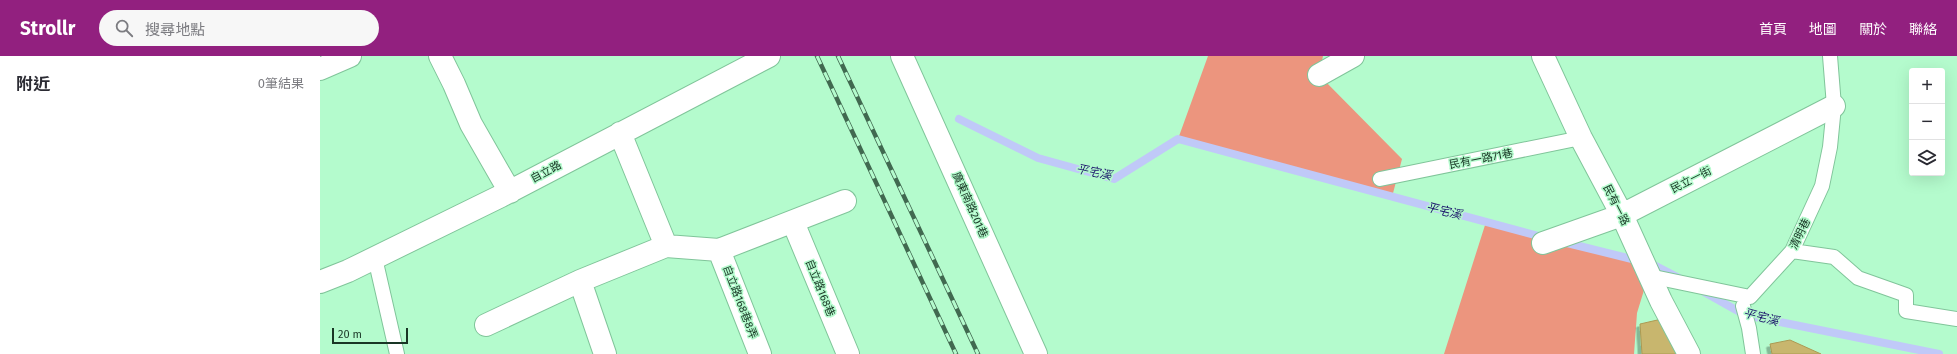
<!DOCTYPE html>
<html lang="zh-TW">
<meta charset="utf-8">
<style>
body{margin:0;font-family:"Fira Sans","Noto Sans TC",sans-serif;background:#f7f7f7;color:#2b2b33}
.controls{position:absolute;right:12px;top:12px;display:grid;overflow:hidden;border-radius:4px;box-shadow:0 4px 16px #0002}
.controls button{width:36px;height:36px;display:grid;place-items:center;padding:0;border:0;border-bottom:1px solid #e1e1e2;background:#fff;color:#2b2b33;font:20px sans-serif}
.scale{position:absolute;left:12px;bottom:10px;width:76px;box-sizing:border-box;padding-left:4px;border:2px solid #193625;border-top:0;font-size:11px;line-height:14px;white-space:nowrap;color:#193625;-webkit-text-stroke:3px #b4fbcd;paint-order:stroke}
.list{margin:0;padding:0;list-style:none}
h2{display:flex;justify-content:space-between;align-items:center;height:52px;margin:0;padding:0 16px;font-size:17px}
h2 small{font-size:13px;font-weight:400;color:#7c7c81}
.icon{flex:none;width:22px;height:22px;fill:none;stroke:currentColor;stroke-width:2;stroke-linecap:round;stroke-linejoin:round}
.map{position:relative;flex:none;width:1637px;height:298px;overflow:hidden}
header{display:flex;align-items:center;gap:24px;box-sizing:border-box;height:56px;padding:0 20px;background:#92207f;color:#fff}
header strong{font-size:19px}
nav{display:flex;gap:22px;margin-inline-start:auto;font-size:14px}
.search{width:280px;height:36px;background:#f7f7f7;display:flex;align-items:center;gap:10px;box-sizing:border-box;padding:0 14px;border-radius:22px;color:#7c7c81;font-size:15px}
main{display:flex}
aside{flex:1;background:#fff}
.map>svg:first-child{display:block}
.forest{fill:#ec957e}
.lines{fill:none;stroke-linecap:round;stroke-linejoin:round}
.stream{stroke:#c0c9f8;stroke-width:8}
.building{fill:#c8b66e;stroke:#ac9a53;filter:url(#shadow)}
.lane-casing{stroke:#80c59a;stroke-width:16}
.street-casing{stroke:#80c59a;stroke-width:24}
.primary-casing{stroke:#80c59a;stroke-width:24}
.lane{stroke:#fff;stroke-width:14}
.street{stroke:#fff;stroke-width:22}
.primary{stroke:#fff;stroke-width:22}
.rail-casing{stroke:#416950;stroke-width:4.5}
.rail{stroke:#b4fbcd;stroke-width:3;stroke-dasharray:9;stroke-linecap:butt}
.labels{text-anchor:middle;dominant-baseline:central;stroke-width:3;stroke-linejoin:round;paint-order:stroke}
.street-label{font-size:11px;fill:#193625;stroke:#b4fbcd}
.water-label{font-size:12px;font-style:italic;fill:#1d176d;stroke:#b4fbcd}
</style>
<header>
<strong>Strollr</strong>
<div class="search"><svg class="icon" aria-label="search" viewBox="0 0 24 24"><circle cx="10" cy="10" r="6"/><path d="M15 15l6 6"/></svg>搜尋地點</div>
<nav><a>首頁</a><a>地圖</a><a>關於</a><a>聯絡</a></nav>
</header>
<main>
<aside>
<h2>附近<small>0筆結果</small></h2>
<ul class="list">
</ul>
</aside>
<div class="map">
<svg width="1637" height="298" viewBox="0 0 1637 298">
<defs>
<filter id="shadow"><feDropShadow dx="-3.5" dy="3.5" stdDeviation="0" flood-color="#0004"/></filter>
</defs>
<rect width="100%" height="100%" fill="#b4fbcd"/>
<!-- forest -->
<path class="forest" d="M888,0H1003L999,19L1082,103L1072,141L858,83Z
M1166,166L1332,208L1317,257L1314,298H1124Z"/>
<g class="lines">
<!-- stream -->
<path class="stream" d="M639,63L718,102L794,123L858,83L1226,182
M1243,186L1332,208L1361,223
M1384,236L1425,259L1619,298"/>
</g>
<!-- building -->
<path class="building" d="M1346,262L1360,298H1322L1320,268Z
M1470,284L1501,298H1452L1450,288Z"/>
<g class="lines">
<!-- lane casing -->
<g class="lane-casing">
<path id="lane" d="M1060,123L1261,82
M1472,195L1514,201L1538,222L1586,239V255L1637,263
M55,202L77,298
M1329,220L1430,241L1472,195L1502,130L1510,91L1514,50L1510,0
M1423,250L1429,272L1433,298"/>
</g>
<!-- street casing -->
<g class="street-casing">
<path id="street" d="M120,0L134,28L151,68L190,136
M582,0L716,298
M1223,0L1261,82L1302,159L1341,245L1369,298
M999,19L1033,0
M300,77L346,190
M473,166L528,298
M1223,187L1302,159L1514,50
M399,194L440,298
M260,225L285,298
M0,226L28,215L181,140L449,0
M166,269L260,225L346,190L399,194L525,145"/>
</g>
<!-- primary casing -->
<g class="primary-casing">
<path id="primary" d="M0,13L30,0"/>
</g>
<!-- lane -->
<use href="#lane" class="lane"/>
<!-- street -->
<use href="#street" class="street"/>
<!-- primary -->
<use href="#primary" class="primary"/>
<!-- rail casing -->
<g class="rail-casing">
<path id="rail" d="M497,0L636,298
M518,0L658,298"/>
</g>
<!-- rail -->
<use href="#rail" class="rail"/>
</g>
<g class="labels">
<!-- street labels -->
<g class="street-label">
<text transform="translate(1161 103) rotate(-11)">民有一路71巷</text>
<text transform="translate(226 116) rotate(-28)">自立路</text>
<text transform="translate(1371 124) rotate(-27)">民立一街</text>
<text transform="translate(650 149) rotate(66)">廣東南路201巷</text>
<text transform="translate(1296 149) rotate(63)">民有一路</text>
<text transform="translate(1480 178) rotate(-64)">清明巷</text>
<text transform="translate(500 232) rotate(68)">自立路168巷</text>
<text transform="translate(420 246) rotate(69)">自立路168巷8弄</text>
</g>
<!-- water labels -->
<g class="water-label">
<text transform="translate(774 116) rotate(12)">平宅溪</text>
<text transform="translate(1124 155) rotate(14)">平宅溪</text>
<text transform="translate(1441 261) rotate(15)">平宅溪</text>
</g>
</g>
</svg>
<div class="controls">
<button>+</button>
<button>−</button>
<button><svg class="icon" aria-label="layers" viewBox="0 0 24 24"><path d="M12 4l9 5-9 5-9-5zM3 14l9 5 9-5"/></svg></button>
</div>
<div class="scale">20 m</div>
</div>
</main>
